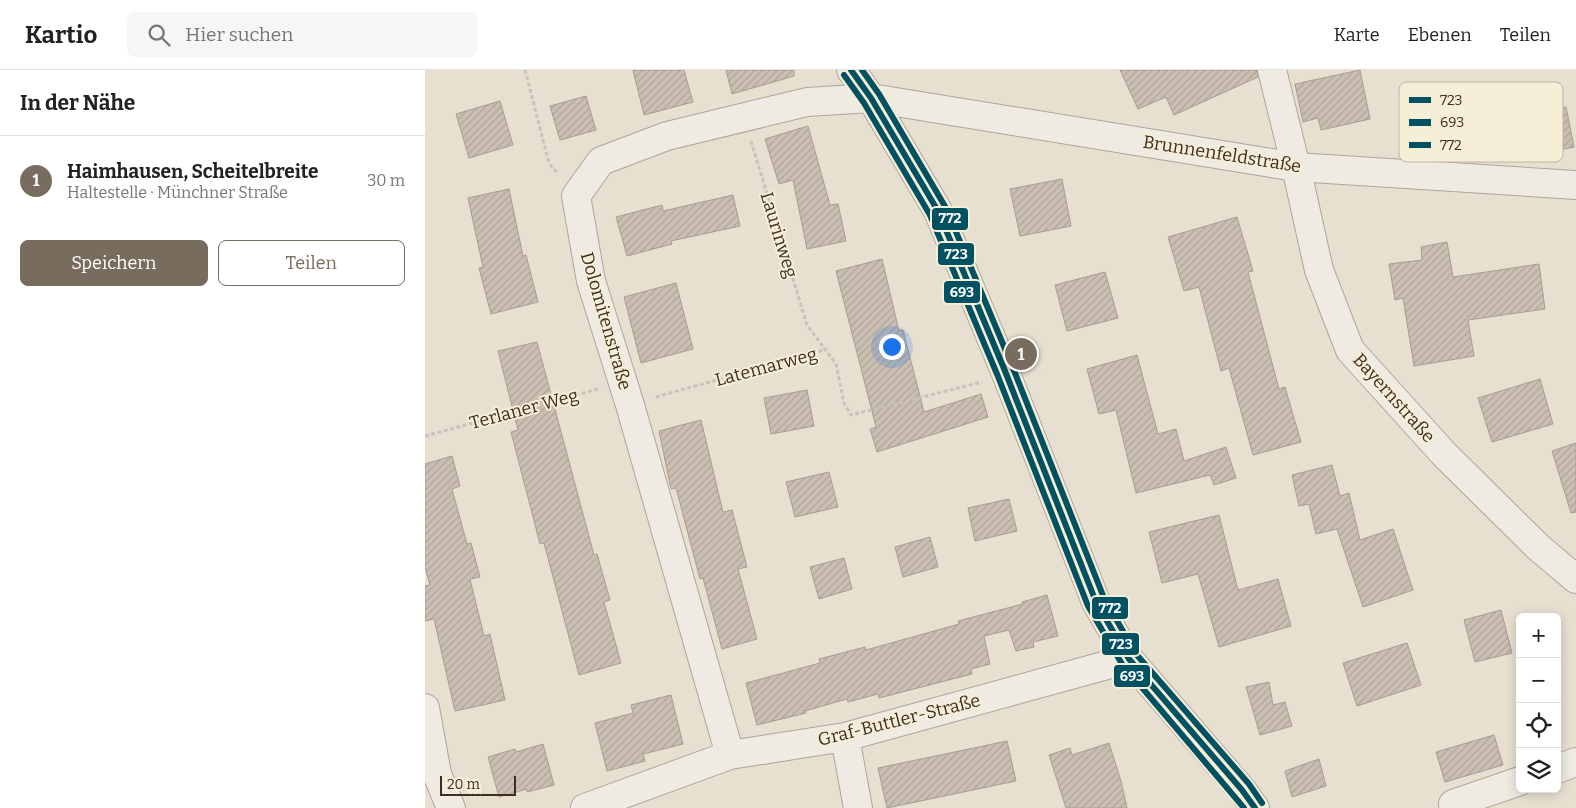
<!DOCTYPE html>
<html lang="de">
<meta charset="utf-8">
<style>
body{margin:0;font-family:Bitter,serif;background:#f6f6f6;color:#222}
.controls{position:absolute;right:15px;bottom:15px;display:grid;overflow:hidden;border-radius:8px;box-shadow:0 2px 12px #0003}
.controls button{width:45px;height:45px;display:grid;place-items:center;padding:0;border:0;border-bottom:1px solid #e0e0e0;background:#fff;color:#222;font:25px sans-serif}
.scale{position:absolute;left:15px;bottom:12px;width:76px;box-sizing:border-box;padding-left:5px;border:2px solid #3d2e20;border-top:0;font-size:14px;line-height:18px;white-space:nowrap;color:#3d2e20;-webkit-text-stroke:4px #f7eed8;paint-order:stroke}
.you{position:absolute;left:466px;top:276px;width:18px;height:18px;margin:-12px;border:4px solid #fff;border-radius:50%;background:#1a73e8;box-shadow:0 0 0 8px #1a73e833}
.badge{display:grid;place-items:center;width:32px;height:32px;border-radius:50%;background:#786c5e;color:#fff;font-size:16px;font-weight:700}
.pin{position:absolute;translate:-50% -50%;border:2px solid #fff;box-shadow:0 1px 5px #0006}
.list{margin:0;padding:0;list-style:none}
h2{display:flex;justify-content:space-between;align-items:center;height:65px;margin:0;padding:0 20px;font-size:21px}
h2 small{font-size:16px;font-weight:400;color:#767676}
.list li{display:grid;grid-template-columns:32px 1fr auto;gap:15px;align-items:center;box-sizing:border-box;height:90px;padding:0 20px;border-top:1px solid #e0e0e0}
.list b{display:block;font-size:19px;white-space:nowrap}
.list p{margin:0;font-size:16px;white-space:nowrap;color:#767676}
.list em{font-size:16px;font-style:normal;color:#767676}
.actions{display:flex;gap:10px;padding:15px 20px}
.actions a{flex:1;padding:11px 0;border:1px solid #786c5e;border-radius:8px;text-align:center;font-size:18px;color:#786c5e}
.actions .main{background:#786c5e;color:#fff}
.icon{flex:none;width:28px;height:28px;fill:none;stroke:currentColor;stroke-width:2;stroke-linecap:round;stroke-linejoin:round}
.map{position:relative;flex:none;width:1151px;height:738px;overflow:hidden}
header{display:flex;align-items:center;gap:30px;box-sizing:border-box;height:70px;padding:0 25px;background:#fff;border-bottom:1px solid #e0e0e0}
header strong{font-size:24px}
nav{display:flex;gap:28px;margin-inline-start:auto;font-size:18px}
.search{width:350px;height:45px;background:#f6f6f6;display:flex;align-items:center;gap:12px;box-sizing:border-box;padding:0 18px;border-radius:8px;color:#767676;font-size:19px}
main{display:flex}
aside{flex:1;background:#fff}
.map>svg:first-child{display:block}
.building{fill:url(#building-hatch);stroke:#a89c90}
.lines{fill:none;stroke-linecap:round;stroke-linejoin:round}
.minor-casing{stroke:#ada599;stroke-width:30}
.path{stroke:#c8c2b9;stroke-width:3;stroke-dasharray:4 2.5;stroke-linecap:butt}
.minor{stroke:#efebe3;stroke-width:28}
.bus-1-casing{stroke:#f7eed8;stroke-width:10}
.bus-2-casing{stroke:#f7eed8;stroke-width:10}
.bus-3-casing{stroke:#f7eed8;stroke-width:10}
.bus-1{stroke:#005262;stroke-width:6}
.bus-2{stroke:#005262;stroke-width:6}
.bus-3{stroke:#005262;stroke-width:6}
.labels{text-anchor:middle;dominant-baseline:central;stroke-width:4;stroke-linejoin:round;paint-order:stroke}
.street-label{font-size:18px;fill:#3d2e20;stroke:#f7eed8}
.key{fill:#f7eed8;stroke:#bfb4a1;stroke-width:1}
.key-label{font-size:14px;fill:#3d2e20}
.line-badge{stroke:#f7eed8;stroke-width:2}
.badge-label{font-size:14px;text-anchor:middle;font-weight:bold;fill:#fff}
</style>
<header>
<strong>Kartio</strong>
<div class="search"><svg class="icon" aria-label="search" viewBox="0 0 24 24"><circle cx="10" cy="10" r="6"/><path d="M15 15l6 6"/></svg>Hier suchen</div>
<nav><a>Karte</a><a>Ebenen</a><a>Teilen</a></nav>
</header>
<main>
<aside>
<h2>In der Nähe<small></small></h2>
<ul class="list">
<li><span class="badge">1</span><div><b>Haimhausen, Scheitelbreite</b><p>Haltestelle · Münchner Straße</p></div><em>30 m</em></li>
</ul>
<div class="actions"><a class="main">Speichern</a><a>Teilen</a></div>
</aside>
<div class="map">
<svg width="1151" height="738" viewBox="0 0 1151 738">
<defs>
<pattern id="building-hatch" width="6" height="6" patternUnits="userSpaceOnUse" patternTransform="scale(1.25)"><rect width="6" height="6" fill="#cbbfb2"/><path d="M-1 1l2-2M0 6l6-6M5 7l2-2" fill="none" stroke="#afa499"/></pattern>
</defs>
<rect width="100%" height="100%" fill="#e7e0d1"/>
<!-- building -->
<path class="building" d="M208,0H259L268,32L219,45Z
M301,0H369V6L307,24Z
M695,0H832L833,7L749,45L741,27L713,39Z
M935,0L945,49L896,60L893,48L878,52L870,14Z
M1049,23L1050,36L1097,26L1101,45L1141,37L1149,77L1101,87L1097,67L1082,70L1081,66L987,74L984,28Z
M161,26L171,60L135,70L125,36Z
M75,31L88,75L44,88L31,44Z
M383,56L405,135L413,134L421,171L382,179L368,110L354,114L340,69Z
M637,109L646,156L595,166L585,119Z
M84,119L98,186L101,185L113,232L66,244L54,198L58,197L43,128Z
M308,125L315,156L246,171L247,174L202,186L191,147L237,135L238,141Z
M812,147L828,201L823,202L854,319L860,317L876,372L828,385L804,298L796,301L774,217L759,221L743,167Z
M1022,172L1028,207L1114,194L1120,239L1043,250L1049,286L989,296L978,228L970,230L964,194L997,190L996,177Z
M457,189L474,261L478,260L499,342L556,324L563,347L452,382L445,359L451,357L411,201Z
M680,202L693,248L642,261L630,215Z
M251,213L268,279L216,293L199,227Z
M112,272L169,485L172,484L185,530L179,532L196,593L154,605L119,473L115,474L86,362L93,360L73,281Z
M712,285L733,364L751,359L759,391L801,377L811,408L789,415L785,405L711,423L691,340L674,344L662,299Z
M1115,309L1128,354L1067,372L1053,328Z
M382,320L389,356L346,364L339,328Z
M276,350L298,442L307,440L322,497L313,499L332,569L297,579L278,508L275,509L251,418L246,419L234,361Z
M1151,373V442L1146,443L1127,381Z
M27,386L35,416L27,419L42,474L46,473L55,507L45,509L59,566L65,564L80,630L30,641L9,549L0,551V516L5,515L0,497V394Z
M907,395L915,426L924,423L935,470L968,459L988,520L938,537L912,459L891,464L884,434L874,436L867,405Z
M404,402L413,437L370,447L361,412Z
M584,429L592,461L550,471L543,438Z
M794,445L813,520L853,509L866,556L794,577L773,504L737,513L724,462Z
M505,467L513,497L478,507L470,477Z
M419,488L427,519L394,529L385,497Z
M622,525L633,566L608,572L609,577L591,581L584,560L559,566L565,594L546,599L547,604L454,628L453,624L423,632L422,629L380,641L381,643L332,655L321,613L395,593L394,589L440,577L441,580L534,554L533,551L598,534L597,532Z
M1076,540L1087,583L1050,592L1039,550Z
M982,573L996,615L932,636L918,593Z
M844,612L848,635L860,632L867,656L835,665L821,617Z
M246,625L258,674L218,684L220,691L182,701L170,653L208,643L206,635Z
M1069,665L1078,695L1020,712L1011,682Z
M582,671L591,711L462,738L453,698Z
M684,673L696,711L702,738H641L624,685L645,678L647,685Z
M118,674L129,715L102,722V719L74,727L63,687L90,679L91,682Z
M894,689L901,716L867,727L860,701Z"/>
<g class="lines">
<!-- minor casing -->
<g class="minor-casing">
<path id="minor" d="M426,0L446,28L513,141L580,301L671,532L704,589L817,720L830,738
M847,0L871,97L894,200L925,280L1019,384L1113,477L1151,509
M0,638L12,704L26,738
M420,667L433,738
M305,685L205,335L166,211L151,126L176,91L242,66L382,32L446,28L871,97L1151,115
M1132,699L1151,692
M1028,734L1095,711
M160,738L305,685L420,667L704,589"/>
</g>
<!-- path -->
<path class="path" d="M100,0L124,93L133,104
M326,71L382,255L411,294L419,333L426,345L557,312
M231,327L399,280
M0,366L173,319"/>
<!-- minor -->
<use href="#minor" class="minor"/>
<!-- bus-1 casing -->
<g class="bus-1-casing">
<path id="bus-1" d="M426,0L446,28L513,141L580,301L671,532L704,589L817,720L830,738"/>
</g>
<!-- bus-2 casing -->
<g class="bus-2-casing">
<path id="bus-2" d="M419,5L439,33L505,145L572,304L663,536L697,594L819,738"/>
</g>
<!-- bus-3 casing -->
<g class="bus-3-casing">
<path id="bus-3" d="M437,0L454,24L521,138L588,298L679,528L711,584L824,714L837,733"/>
</g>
<!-- bus-1 -->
<use href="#bus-1" class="bus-1"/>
<!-- bus-2 -->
<use href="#bus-2" class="bus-2"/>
<!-- bus-3 -->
<use href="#bus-3" class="bus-3"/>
</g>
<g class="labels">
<!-- street labels -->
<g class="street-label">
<text transform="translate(797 84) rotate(9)">Brunnenfeldstraße</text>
<text transform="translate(354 165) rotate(73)">Laurinweg</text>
<text transform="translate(181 251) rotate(74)">Dolomitenstraße</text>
<text transform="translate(341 297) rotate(-15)">Latemarweg</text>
<text transform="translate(969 328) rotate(48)">Bayernstraße</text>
<text transform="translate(99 339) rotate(-15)">Terlaner Weg</text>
<text transform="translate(474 650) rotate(-14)">Graf-Buttler-Straße</text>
</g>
</g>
<!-- legend -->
<rect x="974" y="12" width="164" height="80" rx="8" class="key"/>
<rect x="984" y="27" width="22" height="6" fill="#005262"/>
<rect x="984" y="49" width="22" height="7" fill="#005262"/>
<rect x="984" y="72" width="22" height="6" fill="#005262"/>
<g class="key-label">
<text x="1015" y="35">723</text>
<text x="1015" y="57">693</text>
<text x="1015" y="80">772</text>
</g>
<g class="line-badge">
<rect x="506" y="137" width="38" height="24" rx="5" fill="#005262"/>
<rect x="512" y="172" width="38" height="24" rx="5" fill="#005262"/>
<rect x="518" y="210" width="38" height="24" rx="5" fill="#005262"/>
<rect x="666" y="526" width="38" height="24" rx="5" fill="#005262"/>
<rect x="676" y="562" width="39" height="24" rx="5" fill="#005262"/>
<rect x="688" y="594" width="38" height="24" rx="5" fill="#005262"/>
</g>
<g class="badge-label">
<text x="525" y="153">772</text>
<text x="531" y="189">723</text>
<text x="537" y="227">693</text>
<text x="685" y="543">772</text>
<text x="696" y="579">723</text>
<text x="707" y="611">693</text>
</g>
</svg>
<div class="controls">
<button>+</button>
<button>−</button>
<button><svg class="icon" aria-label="locate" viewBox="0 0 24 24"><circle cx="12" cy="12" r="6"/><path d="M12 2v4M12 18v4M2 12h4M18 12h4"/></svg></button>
<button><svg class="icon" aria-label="layers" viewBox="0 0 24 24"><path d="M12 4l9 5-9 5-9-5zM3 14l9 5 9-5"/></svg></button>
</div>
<div class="scale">20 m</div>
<div class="you"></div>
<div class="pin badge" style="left:596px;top:284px">1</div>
</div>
</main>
